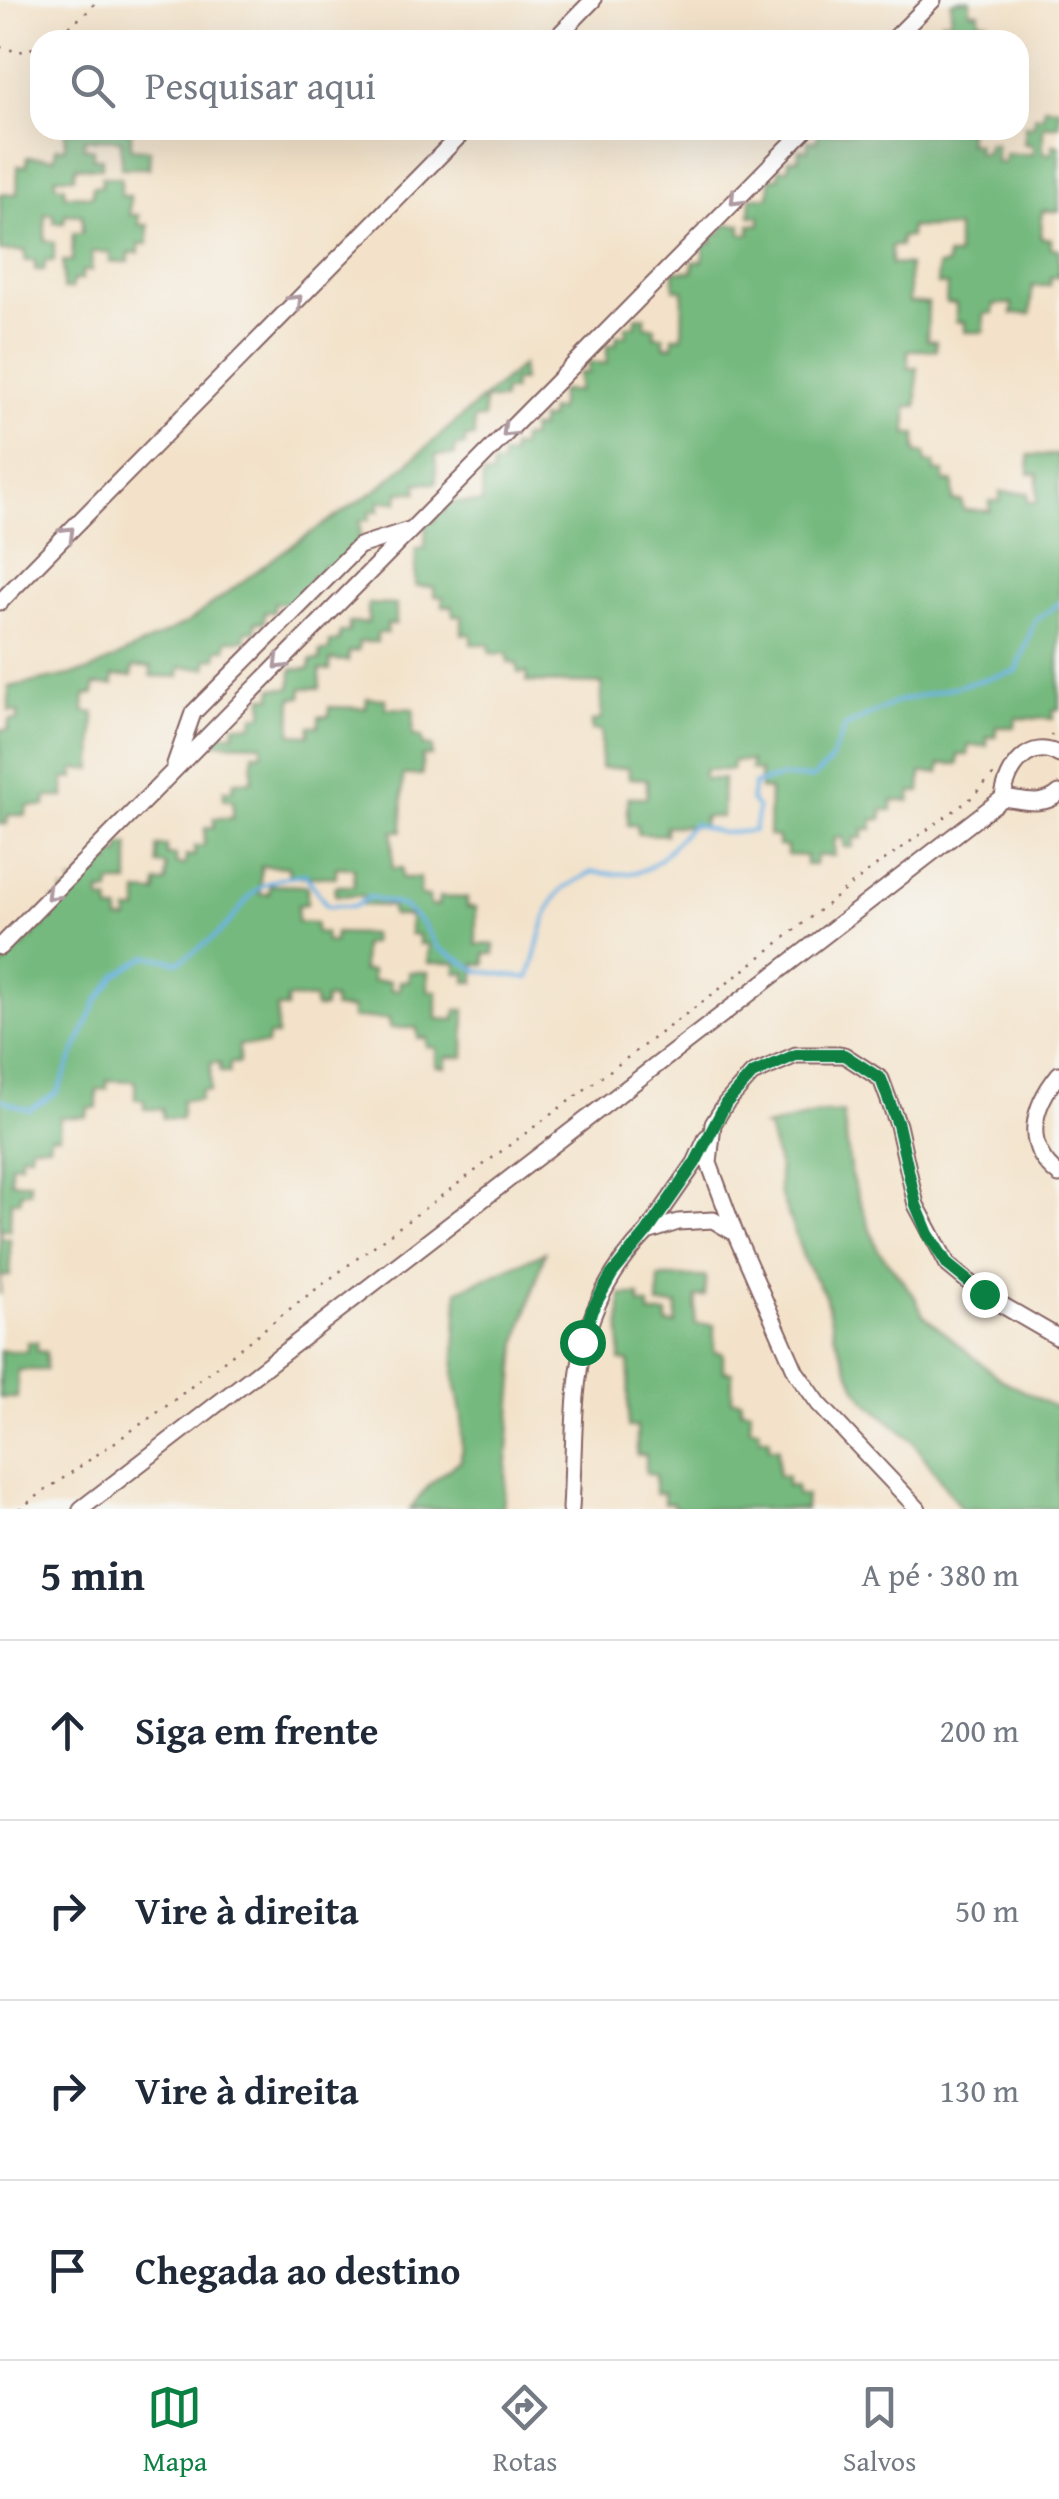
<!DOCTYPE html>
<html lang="pt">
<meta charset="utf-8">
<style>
body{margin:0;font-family:"Gentium Book Plus",serif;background:#f6f6f7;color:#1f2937}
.stop{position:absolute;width:30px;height:30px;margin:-22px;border:8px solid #0b8043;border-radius:50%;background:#fff}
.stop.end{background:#0b8043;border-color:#fff;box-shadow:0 2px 10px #0008}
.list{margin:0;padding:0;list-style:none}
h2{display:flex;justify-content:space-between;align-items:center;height:130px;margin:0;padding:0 40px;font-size:42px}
h2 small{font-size:32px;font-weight:400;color:#747a83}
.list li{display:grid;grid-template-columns:65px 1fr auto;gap:30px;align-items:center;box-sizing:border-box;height:180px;padding:0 40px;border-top:2px solid #e0e1e3}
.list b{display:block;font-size:38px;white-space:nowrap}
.list em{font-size:32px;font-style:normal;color:#747a83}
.icon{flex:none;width:55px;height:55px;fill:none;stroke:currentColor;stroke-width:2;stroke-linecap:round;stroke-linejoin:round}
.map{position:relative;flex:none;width:1059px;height:1509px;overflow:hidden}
.search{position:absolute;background:#fff;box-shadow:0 10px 40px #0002;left:30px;right:30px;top:30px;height:110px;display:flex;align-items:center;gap:25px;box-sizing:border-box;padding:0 35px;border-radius:30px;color:#747a83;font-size:38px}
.sheet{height:850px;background:#fff}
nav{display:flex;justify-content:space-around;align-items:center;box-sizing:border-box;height:140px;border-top:2px solid #e0e1e3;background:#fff;font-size:28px;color:#747a83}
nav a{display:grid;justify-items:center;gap:5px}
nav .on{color:#0b8043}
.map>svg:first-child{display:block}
.forest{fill:#74b97e;stroke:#5f6c54;stroke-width:2.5}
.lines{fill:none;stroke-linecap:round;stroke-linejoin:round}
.stream{stroke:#6eb4e5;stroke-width:4}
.minor-casing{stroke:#856362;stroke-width:19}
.path{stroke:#856362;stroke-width:2.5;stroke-dasharray:2.5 8;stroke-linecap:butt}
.minor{stroke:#fff;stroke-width:15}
.oneway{stroke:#ae9aa0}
.route{stroke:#0b8043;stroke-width:12}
</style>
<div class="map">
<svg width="1059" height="1509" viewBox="0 0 1059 1509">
<rect width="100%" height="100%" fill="#f6f6f2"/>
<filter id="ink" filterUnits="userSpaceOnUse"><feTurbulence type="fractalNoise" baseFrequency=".01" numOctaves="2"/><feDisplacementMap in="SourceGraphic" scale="20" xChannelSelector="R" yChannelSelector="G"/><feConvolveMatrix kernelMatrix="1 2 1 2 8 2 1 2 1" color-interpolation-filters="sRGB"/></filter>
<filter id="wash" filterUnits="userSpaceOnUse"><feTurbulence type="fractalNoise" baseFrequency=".0048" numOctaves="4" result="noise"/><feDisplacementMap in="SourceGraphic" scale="40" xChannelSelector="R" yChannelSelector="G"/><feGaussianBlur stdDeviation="2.25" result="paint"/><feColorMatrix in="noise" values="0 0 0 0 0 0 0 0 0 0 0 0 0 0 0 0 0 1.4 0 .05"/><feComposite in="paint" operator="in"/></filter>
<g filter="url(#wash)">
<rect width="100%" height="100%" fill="#f3e2c9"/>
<!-- forest -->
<path class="forest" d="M961,0H970V12H979V21L988,22V31H998V40H922L932,39V30H941V21H951V2Z
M1044,107L1059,108V126H1043V153L1052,154V145H1059V211H1042L1041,238L1051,239V248L1059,249V277H1051L1050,286H1032L1031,314H1012V304H994L993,313L984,314V332H965V322H956V304L946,303L947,285L937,284L938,266L947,265V256H957V228L910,227V237H901L900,246H891V264L909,265V302L928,303L927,340L936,341V350H908V368H917V406H907V434H916V453H925L926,463H935V472H944V482H953V501H962L963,510L990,511V501H1000V492L1028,493V502H1037L1038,474H1029V455H1059V709L1053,710V719L1016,718L1015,727H996V737H987V746H968V755H958V764H940L939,773H921L920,792H911L910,801H892V810H882V819L873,820L872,829H863V838H854L853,847H844V838H835L834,856H816L815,865H806V856L787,855V847L778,846V837L769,836L770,790L760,789V771L751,770V761H733L732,770H704V779H723L722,817H704L703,826H666V835L637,834V825H628V797H647V779L629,778L628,768H601V731L592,730V721L601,720L602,684L527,682V673H518L517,664L508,663V654L490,653L489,644H471V634H462V616L453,615L452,606H443V597L434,596V587L415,586L416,549L425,548L426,521H435V512L445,511V502L482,503L483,475H492L493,465H502V456H511L512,447H521V438H530L531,428H540V419H549L550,410H559L560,391H578L579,373H588V363H607V345H616L617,336L626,335V326H636V317H645V326L655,327L654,336H664V346H673V337H682L683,290L674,289V271H693V262L703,261V243H712L713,234L722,233V224L741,225V234H750V225L760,224V216H750L751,197H769L770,178H779V169H788L789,160L798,159L799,150H808V141H817L818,132L968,130V143L977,144V153H986L987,144H996V162L1004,163L1005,154H1033V145L1024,144L1025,126H1034V116H1043Z
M65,130H131V149L150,150L149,168H121V140L84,139V148L93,149V158H102V168L75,167L74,177H55V185L64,186L65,195L92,196L93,186H102V177H121V196H130V215H139V225H148V244H139V253H129V262H110V252H92L91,271H82V280H73L72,289H63V261H72L73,233H82V215L65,214L64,223H54V214H45V241L54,242V261H45L44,270H35V261H25V251H0V194H17L18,166H27V157L55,158L56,148H65Z
M522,365V381H513V391H503V400H484V418L474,419V437H465V446H455V455H436V483H417V492H399L398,502L379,501V511H370L369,520H360V548L341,566H322V576H312V594L302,603H274V612H265L264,622H255V631H246L245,640H227L226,649H217V658L207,659V668L180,667L179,677L151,676V667H133L132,676H113V685H94V694L85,695L84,712L94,713L93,769H74V778L64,779V797H46L45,806H27L26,815H8L7,824H0V730H8L9,721L18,720V712H9V687L89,671L188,622L282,552L379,488Z
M368,604L396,605V624H387V633H377V642H359L358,651L349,652L348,661L330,660V670H320V688H302L301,697L292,698L291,734L309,735L310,726H319V717L329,716V707L366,708L367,698L385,699L386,708L414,709L413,736L422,737L423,746L432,747V756H422V775H403L402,831H393L392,868H402V878H420V896L429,897L430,906H438L439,897L467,898V907H476V944L494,945V954H485V964H475V982H466V973H456V963H428V944H419V935L410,934V916L392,915L391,906L363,905V896L335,895V886H354V868L336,867V877L289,876L288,867L261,866L260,894H269L270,885L307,886V904L298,905L297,922L316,923V932L325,933L326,942H334L335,933L372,934V943L363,944L362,971H372V981H390L391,990H399L400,981H409V972H428V991H437V1019L455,1020L456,1010H465L464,1057H446V1067L436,1066V1048L427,1047V1038H418L417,1028H390L389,1019L352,1018V1009L334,1008L333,999H325L324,1008H315L314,999L287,998V1008H277V1036H268L267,1045H239V1063H230L229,1073L220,1072V1063H211L210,1091H201L200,1100H182L181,1119L163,1118L162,1109H144V1100L135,1099V1081L107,1080V1089L97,1090V1108H88L87,1117H60L59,1136H50L49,1145H31L30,1154H21V1163L11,1164V1182H30V1192H21L20,1201H11L10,1229H1V1238H10V1276H0V1295V965H5V956H14L15,947H24V938H33L34,928H43L44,910H53V900H62L63,891H72V882H82V873H100L101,864L110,863V854H120V845H129V883H110V892H100V900L109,901L110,911H119V920H128V911H138V892L156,893L157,883H166V865L157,864V846H167V855H176V864L185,865L186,855L194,856L195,846H204L205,828H214V818H233V800H224V790H233L234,781H252L253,753H262V744L215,743L216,734H234L235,725H253L254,716L263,715V697H272L273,688H291L292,669H310L311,660H320V651H329L330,642L339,641L340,632H349V623H368Z
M822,1113H843L851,1176L877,1248L915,1297L923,1315L1000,1379L1059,1409V1509H961L912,1440L868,1403L856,1388L834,1334L825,1295L805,1262L779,1190V1169L768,1128L765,1127Z
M545,1252L517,1344L503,1509H410L431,1483L461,1460L462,1418L454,1376L458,1290Z
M659,1277H706L705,1296L696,1297L695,1324L714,1325V1352L723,1353V1371L732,1372V1400H741V1410H751L750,1428L760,1429L759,1438H769V1448H778V1476H787V1486H796L797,1495H806L805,1509H674L673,1503H664V1493H655V1475L646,1474V1455H637V1427H628L629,1362L620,1361L621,1295H639L640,1304L649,1305V1314H667V1324H676L677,1305H658Z
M27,1342H37V1351L46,1352V1370H18L17,1398H0V1351H27Z"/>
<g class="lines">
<!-- stream -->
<path class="stream" d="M0,1099L29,1110L57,1093L96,1003L116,975L148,956L179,962C192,953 206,945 218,934C254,899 246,881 305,874L327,906H355L369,897L403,906L423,924L438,948L479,971L529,978C539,952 541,917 558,894C566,885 582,878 592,872C655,880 653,864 693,824L722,833L754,831L758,809L751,800L754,784L782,777L813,778L830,762L845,727L896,702L1017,671L1034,622L1059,603"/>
</g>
</g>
<g filter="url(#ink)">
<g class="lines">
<!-- minor casing -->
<g class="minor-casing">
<path id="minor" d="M554,40L593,0
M893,40L933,0
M0,602L465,130
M175,764L193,713L359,546L409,530
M1003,798C1023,800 1043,808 1059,793
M0,947L805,130
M1059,1074C1033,1106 1021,1146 1059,1175
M707,1137L695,1163L647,1232L678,1222L713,1220L735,1233
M81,1509L1003,798C1006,769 1030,737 1059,755
M571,1509C577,1401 565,1316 647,1232
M918,1509L819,1404L796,1372L735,1233L709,1163L713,1124L726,1103L752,1074L796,1055H844L881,1079L898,1125L916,1205L948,1265L983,1294L1059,1338"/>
</g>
<!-- path -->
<path class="path" d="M53,40L92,8L96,0
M0,47L19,52L40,46
M1050,735H1059
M19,1509L164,1408L296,1304L721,988L869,871L969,800L995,773"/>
<!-- minor -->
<use href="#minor" class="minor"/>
</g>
<!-- one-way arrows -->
<defs><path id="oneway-chevron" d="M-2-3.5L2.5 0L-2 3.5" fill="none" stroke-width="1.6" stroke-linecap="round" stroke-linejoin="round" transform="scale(2.5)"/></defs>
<g class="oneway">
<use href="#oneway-chevron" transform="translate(736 199) rotate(135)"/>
<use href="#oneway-chevron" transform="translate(296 301) rotate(-45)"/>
<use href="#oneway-chevron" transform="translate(508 431) rotate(135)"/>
<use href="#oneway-chevron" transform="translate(68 533) rotate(-45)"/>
<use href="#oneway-chevron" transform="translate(280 663) rotate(135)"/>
<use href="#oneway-chevron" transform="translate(52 894) rotate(135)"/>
</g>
</g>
<g class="lines" filter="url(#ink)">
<!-- route -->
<path class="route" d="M582,1342L592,1310L612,1274L647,1232L695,1163L726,1103L752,1074L796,1055H844L881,1079L898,1125L916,1205L928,1234L948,1265L984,1294"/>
</g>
</svg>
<div class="stop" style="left:582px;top:1342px"></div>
<div class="stop end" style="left:984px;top:1294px"></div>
<div class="search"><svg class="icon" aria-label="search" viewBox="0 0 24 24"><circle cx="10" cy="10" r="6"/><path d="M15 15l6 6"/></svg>Pesquisar aqui</div>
</div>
<section class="sheet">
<h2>5 min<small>A pé · 380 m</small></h2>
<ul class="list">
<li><svg class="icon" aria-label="ahead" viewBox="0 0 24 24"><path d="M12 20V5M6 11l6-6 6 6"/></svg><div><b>Siga em frente</b></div><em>200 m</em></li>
<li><svg class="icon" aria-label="right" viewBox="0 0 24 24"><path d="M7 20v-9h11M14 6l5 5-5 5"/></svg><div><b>Vire à direita</b></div><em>50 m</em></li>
<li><svg class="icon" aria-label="right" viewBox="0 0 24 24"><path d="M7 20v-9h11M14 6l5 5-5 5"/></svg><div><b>Vire à direita</b></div><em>130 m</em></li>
<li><svg class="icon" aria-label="arrive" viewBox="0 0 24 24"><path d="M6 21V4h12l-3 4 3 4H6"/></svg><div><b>Chegada ao destino</b></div></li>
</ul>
</section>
<nav>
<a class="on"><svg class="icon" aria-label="map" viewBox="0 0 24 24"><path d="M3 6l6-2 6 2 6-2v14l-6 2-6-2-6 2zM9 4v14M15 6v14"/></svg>Mapa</a>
<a><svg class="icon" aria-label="directions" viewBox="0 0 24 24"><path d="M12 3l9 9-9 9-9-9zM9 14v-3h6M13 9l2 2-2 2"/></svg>Rotas</a>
<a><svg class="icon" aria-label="saved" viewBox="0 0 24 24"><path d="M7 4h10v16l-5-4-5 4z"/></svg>Salvos</a>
</nav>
